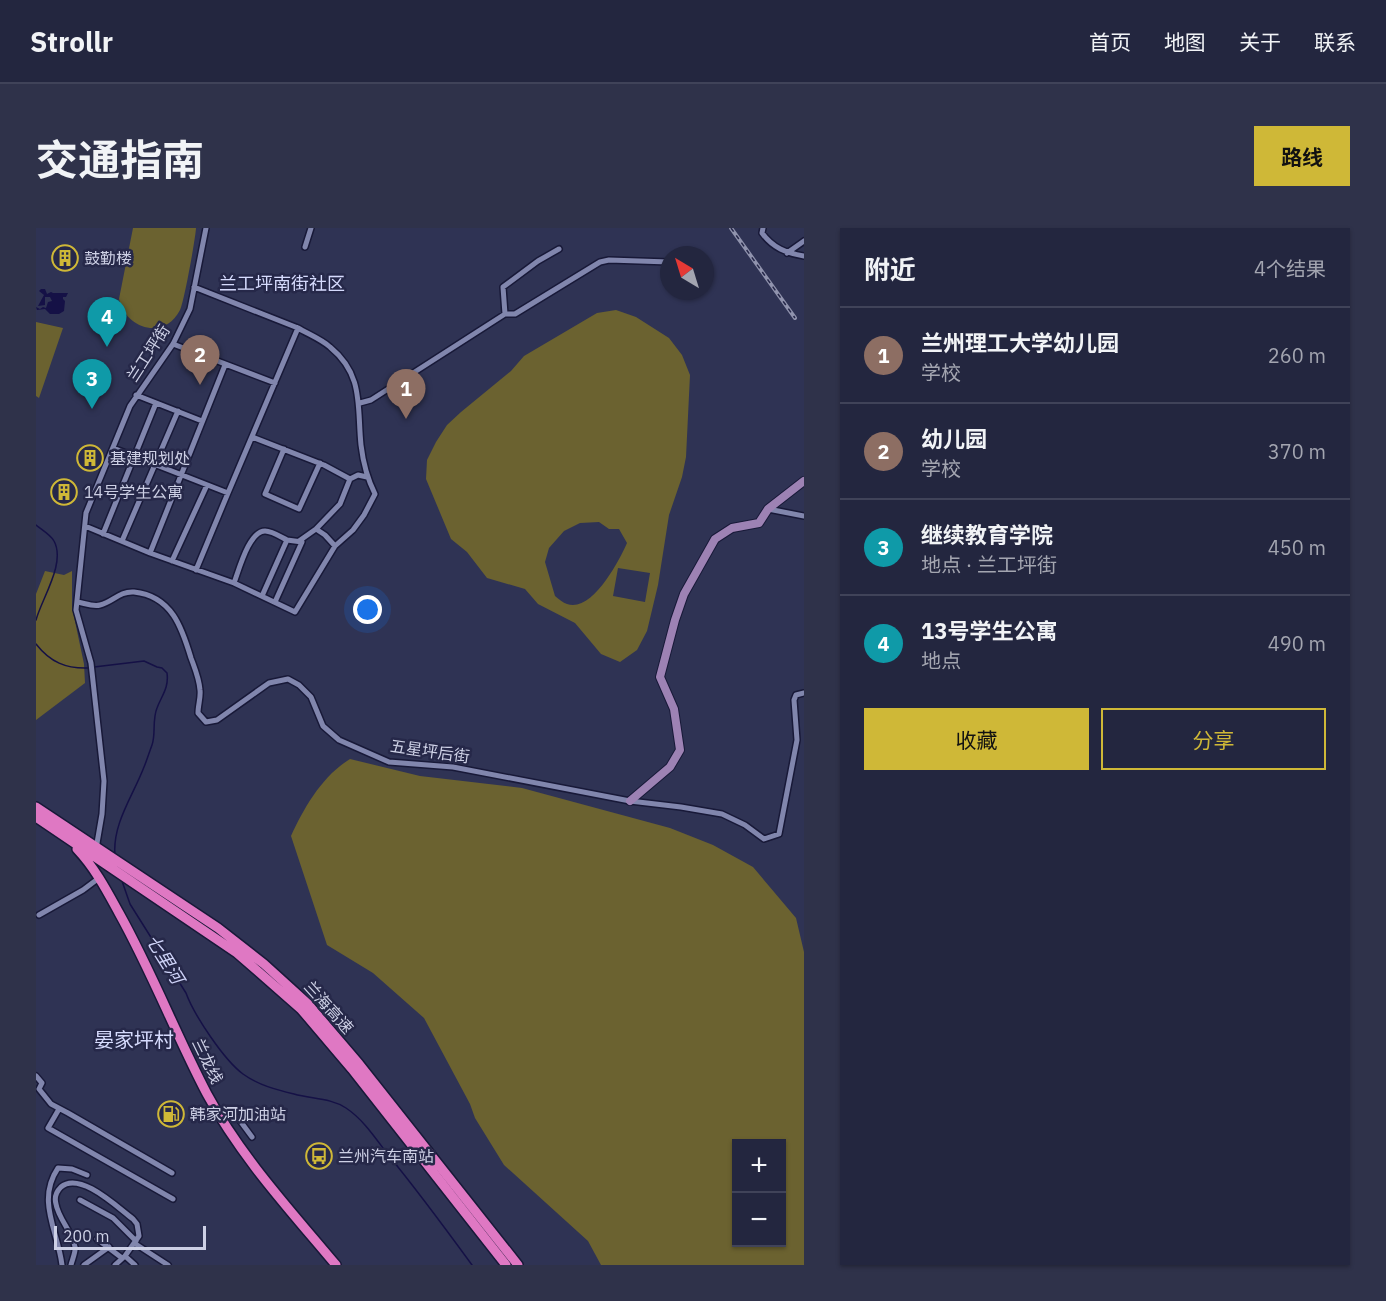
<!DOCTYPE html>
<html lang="zh">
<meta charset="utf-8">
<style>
body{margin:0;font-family:"IBM Plex Sans","Noto Sans SC",sans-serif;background:#2f324a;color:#f1f3f6}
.controls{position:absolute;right:18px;bottom:18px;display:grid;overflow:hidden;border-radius:0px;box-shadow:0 2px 4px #0004}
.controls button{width:54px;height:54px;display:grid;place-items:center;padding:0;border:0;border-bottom:2px solid #404359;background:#23263f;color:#f1f3f6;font:30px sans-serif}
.compass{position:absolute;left:624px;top:18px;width:54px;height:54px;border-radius:50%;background:#23263f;box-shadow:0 2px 4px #0004;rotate:322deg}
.scale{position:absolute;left:18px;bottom:15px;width:152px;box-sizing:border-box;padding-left:6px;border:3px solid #cdd0e5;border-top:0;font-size:16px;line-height:21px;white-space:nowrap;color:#cdd0e5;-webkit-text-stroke:4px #262849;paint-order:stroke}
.you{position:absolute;left:332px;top:382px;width:21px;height:21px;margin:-15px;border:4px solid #fff;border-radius:50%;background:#1a73e8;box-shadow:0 0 0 9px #1a73e833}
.badge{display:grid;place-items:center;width:39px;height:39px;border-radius:50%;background:#cfb837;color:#fff;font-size:20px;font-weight:700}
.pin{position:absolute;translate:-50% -50px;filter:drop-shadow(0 2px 3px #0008)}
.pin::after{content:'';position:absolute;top:32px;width:21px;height:18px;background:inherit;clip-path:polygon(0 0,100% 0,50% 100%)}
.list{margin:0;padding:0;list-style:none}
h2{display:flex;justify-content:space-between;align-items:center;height:78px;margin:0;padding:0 24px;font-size:26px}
h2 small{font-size:20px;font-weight:400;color:#a3a5b0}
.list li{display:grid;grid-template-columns:39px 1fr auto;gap:18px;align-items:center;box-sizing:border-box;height:96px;padding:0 24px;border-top:2px solid #404359}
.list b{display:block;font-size:22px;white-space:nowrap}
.list p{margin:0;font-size:20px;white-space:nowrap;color:#a3a5b0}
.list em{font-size:20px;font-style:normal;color:#a3a5b0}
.actions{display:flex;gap:12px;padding:18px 24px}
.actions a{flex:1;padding:14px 0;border:2px solid #cfb837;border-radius:0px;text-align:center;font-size:21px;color:#cfb837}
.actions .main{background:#cfb837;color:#111}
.map{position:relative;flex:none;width:768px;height:1037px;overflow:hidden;border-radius:0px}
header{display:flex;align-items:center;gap:36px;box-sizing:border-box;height:84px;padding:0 30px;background:#23263f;border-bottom:2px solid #404359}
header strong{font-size:28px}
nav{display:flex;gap:33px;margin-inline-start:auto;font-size:21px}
.intro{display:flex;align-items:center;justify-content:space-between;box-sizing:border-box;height:144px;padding:0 36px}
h1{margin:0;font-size:42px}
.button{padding:15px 27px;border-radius:0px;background:#cfb837;color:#111;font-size:21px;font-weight:700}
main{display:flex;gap:36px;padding:0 36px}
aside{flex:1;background:#23263f;border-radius:0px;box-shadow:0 2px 4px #0004}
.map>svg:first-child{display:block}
.green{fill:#6b6230;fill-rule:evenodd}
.water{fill:#151146}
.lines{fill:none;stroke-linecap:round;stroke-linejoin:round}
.stream{stroke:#151146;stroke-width:1.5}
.street-casing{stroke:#181938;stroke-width:8}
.secondary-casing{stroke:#181938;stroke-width:10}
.highway-casing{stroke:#181938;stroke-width:12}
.street{stroke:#8186ad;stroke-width:5}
.secondary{stroke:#9d82b4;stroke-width:8}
.highway{stroke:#df78c3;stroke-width:9}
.rail-casing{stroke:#9093ad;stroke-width:4}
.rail{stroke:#262849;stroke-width:1.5;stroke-dasharray:4.5;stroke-linecap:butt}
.labels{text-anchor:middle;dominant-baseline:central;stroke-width:5;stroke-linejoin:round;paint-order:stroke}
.poi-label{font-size:16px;fill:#cdd0e5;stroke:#262849;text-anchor:start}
.street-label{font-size:16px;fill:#cdd0e5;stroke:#262849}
.neighbourhood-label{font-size:18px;fill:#d6dbfd;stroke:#262849}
.water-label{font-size:18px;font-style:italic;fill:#ced3f8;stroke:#262849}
.quarter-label{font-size:20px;fill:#d6dbfd;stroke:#262849}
</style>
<header>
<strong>Strollr</strong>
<nav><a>首页</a><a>地图</a><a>关于</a><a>联系</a></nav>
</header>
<div class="intro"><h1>交通指南</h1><a class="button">路线</a></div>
<main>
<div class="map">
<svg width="768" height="1037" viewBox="0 0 768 1037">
<rect width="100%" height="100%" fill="#2f3354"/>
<!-- green -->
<path class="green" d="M97,0H160C160,7 148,75 144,82C129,112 90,102 83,71Z
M580,82L600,89L633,110L646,127L654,147L650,229L646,249L633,287L622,357L611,403L601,422L584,434L565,426L539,395L502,376L489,361L451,350L431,324L415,311L390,251L391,232L400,214L411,197L425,184L475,143L488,128L561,85ZM563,294L573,301H583L591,315C583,333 556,385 531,376C527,375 523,371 519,368L509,334L513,320L528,303L544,295ZM582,340L614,345L609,374L577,368Z
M0,94L27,100L3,170L0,168Z
M9,343L28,347L36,343V379L48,436L49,455L0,492V366Z
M314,531L384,548L486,560L634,600L677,617L717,639L760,690L768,724V1037H565L552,1013L468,937L439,890L434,876L388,790L337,745L291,717L255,608C268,580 286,548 314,531ZM700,916H746V1014H700Z"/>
<!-- water -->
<path class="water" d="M5,61H9L11,66L15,64L17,65H32L30,69H27V71L29,73L28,83L23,86H14L9,81L1,82L0,79L4,81L7,79L10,80L12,74L16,73L14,69H9V77L2,78L8,67L3,63Z"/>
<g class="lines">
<!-- stream -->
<path class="stream" d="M0,297C6,302 15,307 18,313C30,335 6,370 0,392
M0,416C14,434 30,441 53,440
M58,439L108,433L121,439L126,440L131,445C133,460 126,467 121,480C116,492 120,506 116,517C113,525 111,532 108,539C97,568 76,596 79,628
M86,653L94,676L150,765C158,787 188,832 207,846C222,857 241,862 258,866C276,871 295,870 310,880C328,892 340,911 353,928C382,963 409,1000 436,1037"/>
<!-- street casing -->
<g class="street-casing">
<path id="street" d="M727,0L726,5C737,20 750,25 768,28
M269,19L275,0
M751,25L768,13
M469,86L467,59L502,33L523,21
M137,116L239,155
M100,167L166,193
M324,175L335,172L469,86H479L564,34L573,32L633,34
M216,209L288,237L314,251
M77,220L192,265L262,100L158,59
M248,221L229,266L263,281L284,235
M732,281L768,288
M49,298L114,325L198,355L259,384L299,318L317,302L328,287L339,266C331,250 327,234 325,217C321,178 328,147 294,119C285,111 272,106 262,100
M280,301L304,276L314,251L322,247L331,249
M67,306L120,175
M86,313L142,183
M263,313L280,301L289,307L299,318
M114,325L189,137
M136,333L171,257
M160,342L192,265
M198,355C203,342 213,303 229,303C236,303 245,309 251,312L226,368
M41,374C48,375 57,379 64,377C77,374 83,363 98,364C136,368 146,400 155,430C159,441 163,450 164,462C165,469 162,477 162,485L170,494L181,492L233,455L252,451L263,457L275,469L287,498L303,512L353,534L417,539L594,573L645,579L686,586L709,597L728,611L743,606L761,512L758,472L760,467L768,465
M239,374L266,314L251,312
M60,621L66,586L68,553L55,435L40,382L50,285L94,178L137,116L154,81L170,0
M3,687L47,662L63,650
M0,848L6,855L3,861L15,876L32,885L136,945
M23,881L12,900L137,971
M202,890L216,909
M44,972L77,990L100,1013
M61,1011L86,1030
M98,1015L132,1037
M89,1028L99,1037
M26,1037C22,1003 0,973 22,940L36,941L51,947
M35,1037C36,1032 40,1024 39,1019C37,1005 22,990 20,976C18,969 20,964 25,959C44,943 81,979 97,991L101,996L103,1008L89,1028L79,1037
M48,1037L73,1019"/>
</g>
<!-- secondary casing -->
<g class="secondary-casing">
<path id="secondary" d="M594,573L634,539L644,522L638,481L624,449L639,392L648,366L679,311L696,300L723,295L732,281L768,253"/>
</g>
<!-- highway casing -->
<g class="highway-casing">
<path id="highway" d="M0,579L182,700L228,736L271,775L323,836L482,1037
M0,589L201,725L265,781L316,841L470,1037
M41,621C59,640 71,663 83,685C116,744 140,807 171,866C205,929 254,982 300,1037"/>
</g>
<!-- street -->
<use href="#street" class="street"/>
<!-- secondary -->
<use href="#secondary" class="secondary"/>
<!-- highway -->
<use href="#highway" class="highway"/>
<!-- rail casing -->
<g class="rail-casing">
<path id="rail" d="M695,0L759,90"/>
</g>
<!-- rail -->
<use href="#rail" class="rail"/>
</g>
<!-- icons -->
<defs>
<g id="building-ring" transform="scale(1.35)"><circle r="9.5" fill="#262849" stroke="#cfb837" stroke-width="1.5"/><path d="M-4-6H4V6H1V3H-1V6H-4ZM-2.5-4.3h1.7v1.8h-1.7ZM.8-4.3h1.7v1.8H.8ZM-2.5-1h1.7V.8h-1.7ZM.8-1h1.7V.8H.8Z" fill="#cfb837"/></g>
<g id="fuel-ring" transform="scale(1.35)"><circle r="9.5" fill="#262849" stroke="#cfb837" stroke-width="1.5"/><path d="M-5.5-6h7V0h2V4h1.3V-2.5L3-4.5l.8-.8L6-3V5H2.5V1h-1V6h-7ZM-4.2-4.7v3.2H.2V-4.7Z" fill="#cfb837"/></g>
<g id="bus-ring" transform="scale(1.35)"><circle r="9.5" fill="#262849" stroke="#cfb837" stroke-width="1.5"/><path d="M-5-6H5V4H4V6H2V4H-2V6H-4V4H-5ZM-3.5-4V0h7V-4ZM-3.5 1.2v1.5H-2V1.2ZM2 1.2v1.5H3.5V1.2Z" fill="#cfb837"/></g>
</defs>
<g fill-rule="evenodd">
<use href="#building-ring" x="29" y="30"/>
<use href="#building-ring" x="54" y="230"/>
<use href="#building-ring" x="28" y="264"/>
<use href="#fuel-ring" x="135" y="886"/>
<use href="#bus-ring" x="283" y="928"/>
</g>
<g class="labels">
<!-- poi labels -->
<g class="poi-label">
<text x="48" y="30">鼓勤楼</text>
<text x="74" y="230">基建规划处</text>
<text x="48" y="264">14号学生公寓</text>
<text x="154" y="886">韩家河加油站</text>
<text x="302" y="928">兰州汽车南站</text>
</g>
<!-- street labels -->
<g class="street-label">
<text transform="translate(112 125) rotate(-57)">兰工坪街</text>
<text transform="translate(394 523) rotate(8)">五星坪后街</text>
<text transform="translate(293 779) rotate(48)">兰海高速</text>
<text transform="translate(172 833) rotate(64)">兰龙线</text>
</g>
<!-- neighbourhood labels -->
<g class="neighbourhood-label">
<text x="246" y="55">兰工坪南街社区</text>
</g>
<!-- water labels -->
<g class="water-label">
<text transform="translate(129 731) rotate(58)">七里河</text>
</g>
<!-- quarter labels -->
<g class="quarter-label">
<text x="98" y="811">晏家坪村</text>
</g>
</g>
</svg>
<div class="controls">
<button>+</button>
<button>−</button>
</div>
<svg class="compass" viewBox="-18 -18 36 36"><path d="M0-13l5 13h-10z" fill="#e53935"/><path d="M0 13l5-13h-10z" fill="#a3a5b0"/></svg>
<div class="scale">200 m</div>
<div class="you"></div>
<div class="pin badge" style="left:370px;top:191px;background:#8d6e63">1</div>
<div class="pin badge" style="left:164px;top:157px;background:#8d6e63">2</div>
<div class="pin badge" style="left:56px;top:181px;background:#0f9aa8">3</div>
<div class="pin badge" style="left:71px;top:119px;background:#0f9aa8">4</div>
</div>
<aside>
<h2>附近<small>4个结果</small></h2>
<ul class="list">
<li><span class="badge" style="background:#8d6e63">1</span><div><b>兰州理工大学幼儿园</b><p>学校</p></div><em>260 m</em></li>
<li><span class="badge" style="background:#8d6e63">2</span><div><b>幼儿园</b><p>学校</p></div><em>370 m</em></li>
<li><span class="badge" style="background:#0f9aa8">3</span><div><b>继续教育学院</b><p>地点 · 兰工坪街</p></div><em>450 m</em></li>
<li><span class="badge" style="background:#0f9aa8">4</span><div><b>13号学生公寓</b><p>地点</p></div><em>490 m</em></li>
</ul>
<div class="actions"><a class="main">收藏</a><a>分享</a></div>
</aside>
</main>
